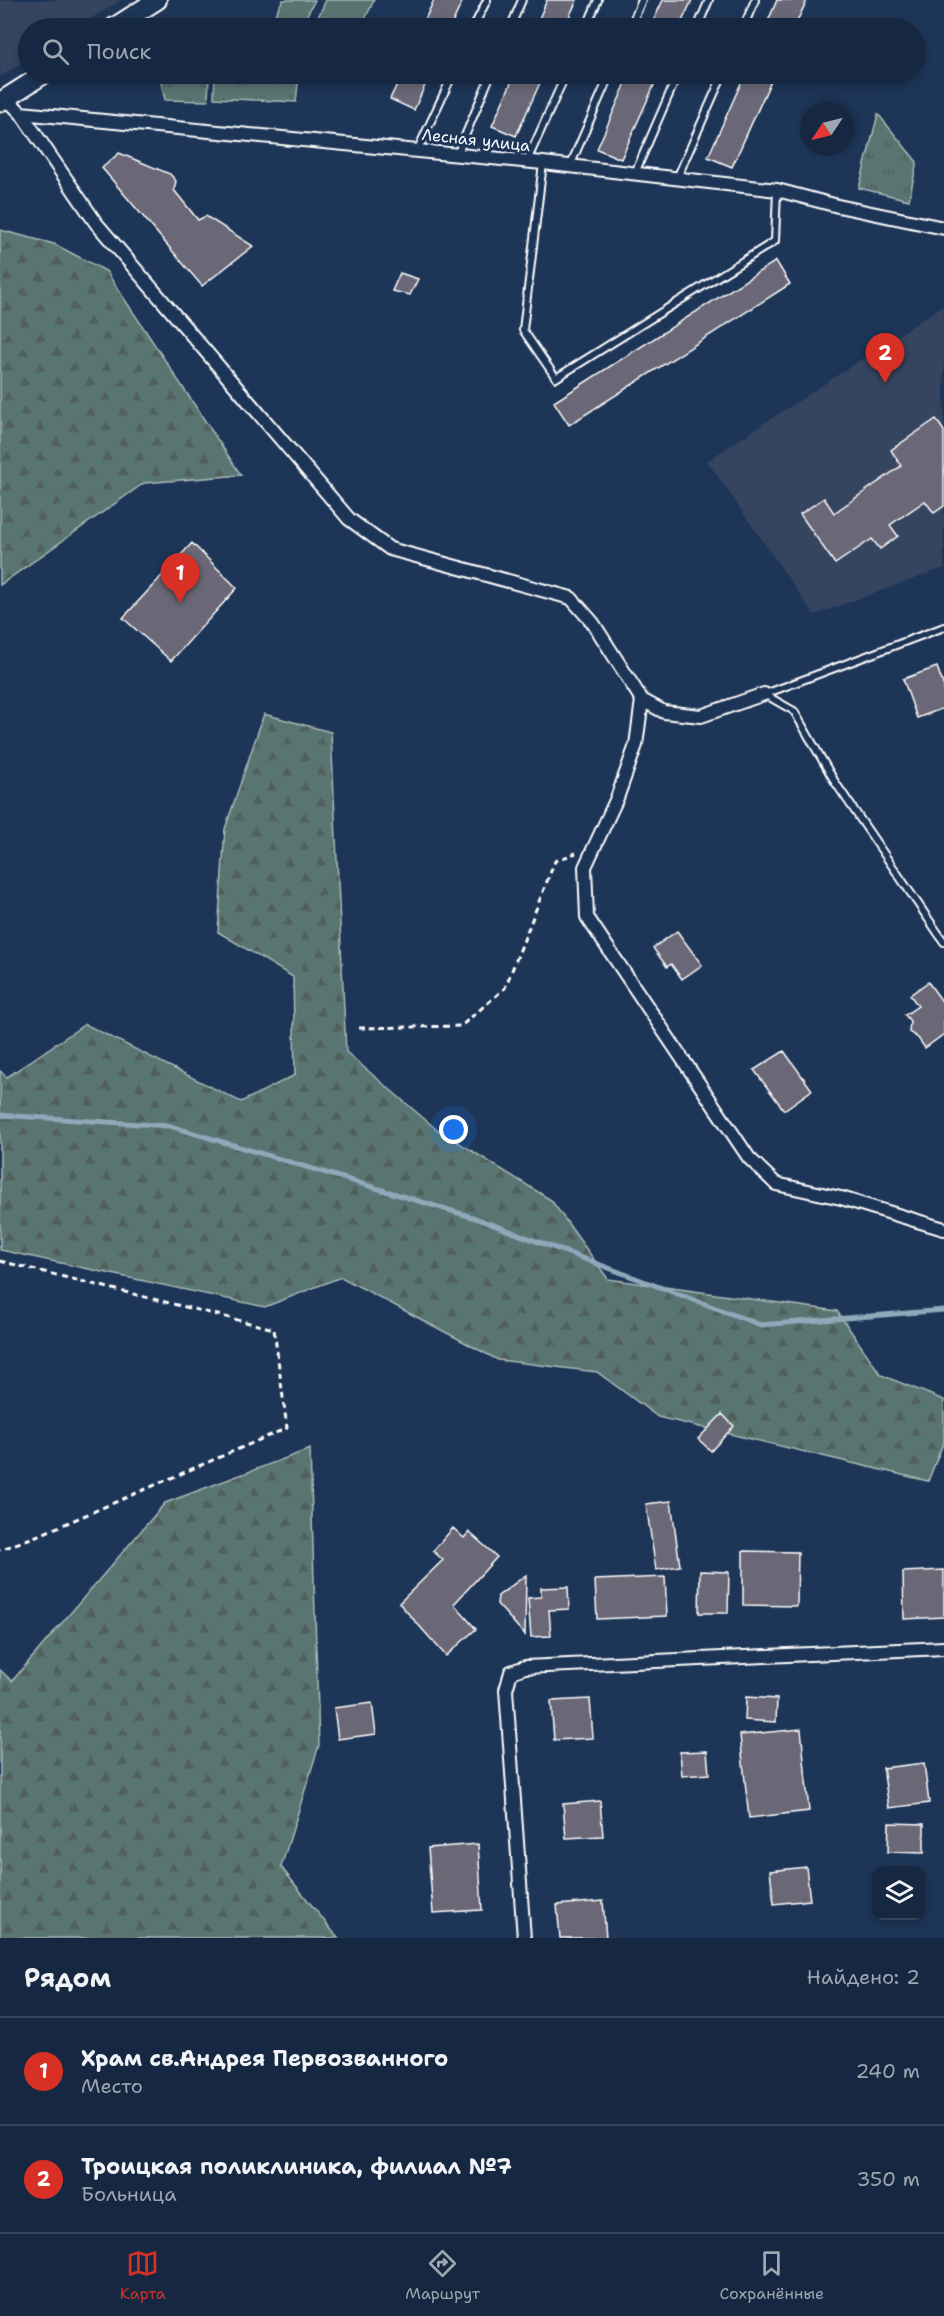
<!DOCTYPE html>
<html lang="ru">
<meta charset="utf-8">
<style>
body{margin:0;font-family:"Shantell Sans",sans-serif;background:#23344c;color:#f1f3f6}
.controls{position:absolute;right:18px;bottom:18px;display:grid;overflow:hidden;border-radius:12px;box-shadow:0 3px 9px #0003}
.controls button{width:54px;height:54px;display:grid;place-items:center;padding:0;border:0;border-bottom:2px solid #35445a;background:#162841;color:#f1f3f6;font:30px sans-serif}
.compass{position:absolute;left:800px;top:102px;width:54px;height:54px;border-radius:50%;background:#162841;box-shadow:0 3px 9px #0003;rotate:235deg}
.you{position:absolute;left:454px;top:1130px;width:21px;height:21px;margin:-15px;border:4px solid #fff;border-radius:50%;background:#1a73e8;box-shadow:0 0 0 9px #1a73e833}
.badge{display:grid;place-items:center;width:39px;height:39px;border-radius:50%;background:#d93025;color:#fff;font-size:20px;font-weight:700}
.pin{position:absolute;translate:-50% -50px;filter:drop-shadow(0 2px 3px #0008)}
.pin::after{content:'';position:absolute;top:32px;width:21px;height:18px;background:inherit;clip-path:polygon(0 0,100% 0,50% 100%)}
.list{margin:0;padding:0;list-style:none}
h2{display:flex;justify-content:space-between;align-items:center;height:78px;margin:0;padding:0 24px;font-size:26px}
h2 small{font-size:20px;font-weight:400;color:#9ea6b1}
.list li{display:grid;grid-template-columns:39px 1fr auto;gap:18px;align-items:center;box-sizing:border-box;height:108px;padding:0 24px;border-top:2px solid #35445a}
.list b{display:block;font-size:22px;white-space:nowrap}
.list p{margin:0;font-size:20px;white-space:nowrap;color:#9ea6b1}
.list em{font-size:20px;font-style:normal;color:#9ea6b1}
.icon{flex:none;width:33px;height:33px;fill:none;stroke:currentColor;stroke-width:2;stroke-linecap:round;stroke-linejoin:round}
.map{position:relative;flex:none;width:944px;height:1938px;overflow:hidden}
.search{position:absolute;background:#162841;box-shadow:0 3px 9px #0003;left:18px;right:18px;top:18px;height:66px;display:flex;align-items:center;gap:15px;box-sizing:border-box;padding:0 21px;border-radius:33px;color:#9ea6b1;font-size:22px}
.sheet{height:294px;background:#162841}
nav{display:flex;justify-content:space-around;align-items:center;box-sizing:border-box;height:84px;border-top:2px solid #35445a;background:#162841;font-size:16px;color:#9ea6b1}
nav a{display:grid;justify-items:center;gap:3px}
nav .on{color:#d93025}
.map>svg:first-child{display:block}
.built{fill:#344460}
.grass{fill:#587572;stroke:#acbab8;stroke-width:1.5}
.forest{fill:url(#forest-firs);stroke:#acbab8;stroke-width:1.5}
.park{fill:url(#park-tufts);stroke:#acbab8;stroke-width:1.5}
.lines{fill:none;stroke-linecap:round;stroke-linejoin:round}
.stream{stroke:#8fa9ba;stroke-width:5}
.building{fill:#6b6776;stroke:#fff;stroke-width:1.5}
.lane-casing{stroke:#fff;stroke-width:10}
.street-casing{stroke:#fff;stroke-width:16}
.secondary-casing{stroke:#fff;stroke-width:22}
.path{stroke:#fff;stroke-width:3;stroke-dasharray:6 4.5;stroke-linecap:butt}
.lane{stroke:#1d3557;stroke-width:6}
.street{stroke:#1d3557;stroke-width:12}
.secondary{stroke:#1d3557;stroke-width:18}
.labels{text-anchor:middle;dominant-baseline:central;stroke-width:6;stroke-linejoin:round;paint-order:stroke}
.street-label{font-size:16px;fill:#fff;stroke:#1d3557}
</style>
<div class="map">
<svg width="944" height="1938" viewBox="0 0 944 1938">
<defs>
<pattern id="forest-firs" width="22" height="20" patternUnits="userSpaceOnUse" patternTransform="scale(1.5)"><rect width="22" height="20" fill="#587572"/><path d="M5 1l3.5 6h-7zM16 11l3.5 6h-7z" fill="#515e5d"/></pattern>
<pattern id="park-tufts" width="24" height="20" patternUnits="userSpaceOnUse" patternTransform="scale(1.5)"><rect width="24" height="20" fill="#587572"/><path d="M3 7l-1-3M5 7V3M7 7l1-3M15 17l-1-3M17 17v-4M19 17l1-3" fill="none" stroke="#515e5d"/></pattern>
</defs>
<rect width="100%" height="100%" fill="#1d3557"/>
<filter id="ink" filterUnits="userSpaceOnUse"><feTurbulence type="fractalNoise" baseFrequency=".0167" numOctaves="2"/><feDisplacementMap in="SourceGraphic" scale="12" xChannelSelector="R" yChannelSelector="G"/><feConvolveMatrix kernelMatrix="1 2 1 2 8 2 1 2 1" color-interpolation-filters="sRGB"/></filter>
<g filter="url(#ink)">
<!-- built -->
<path class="built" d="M0,0H121L76,28H28V59L0,77Z
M944,305V568L814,615L707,461Z"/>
<!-- grass -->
<path class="grass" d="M283,0H315L300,28H293L272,20Z
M326,0H374L361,28H313Z"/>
<!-- forest -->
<path class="forest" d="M0,230L54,244L106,271L241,475L144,483L0,585Z
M264,714L331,732L346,1052L435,1128L551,1200L608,1279L837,1311L881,1375L944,1400V1441L928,1481L658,1417L597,1372L498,1360L341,1277L265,1307L0,1250V1071L7,1077L85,1024L241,1102L295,1075L293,977L218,932L225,829Z
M310,1449L319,1745L281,1867L338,1938H0V1670L12,1681L165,1503Z"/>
<!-- park -->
<path class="park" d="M159,74H209L208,101L165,100Z
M215,74H299L296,102L214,98Z
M878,114L917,162L909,200L859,188Z"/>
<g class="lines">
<!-- stream -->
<path class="stream" d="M0,1115L170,1126L475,1218L761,1325L944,1310"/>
</g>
<!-- building -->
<path class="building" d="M434,0H463L450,28H421Z
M547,0H577L564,28H535Z
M663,0H692L679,28H650Z
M777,0H807L794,28H765Z
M402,74H430L414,110L390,99Z
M515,74H544L516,136L492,126Z
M630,74H659L621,159L597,149Z
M745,74H774L732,167L708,157Z
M119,153L170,174L176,181L174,190L198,220L206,216L253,246L202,286L102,168Z
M776,261L790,284L569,425L554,402Z
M400,273L418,279L410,295L392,291Z
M936,419L944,431V506L934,513L925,501L890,525L898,536L880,549L872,539L835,564L800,514L824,498L834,513L901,466L891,450Z
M192,543L237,588L171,661L123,618Z
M937,667L944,687V708L917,718L903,679Z
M677,931L702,965L682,979L671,964L667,967L653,948Z
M928,982L944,1004V1034L925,1048L918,1038L909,1032L910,1021L905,1015L918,1006L910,995Z
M784,1051L812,1090L784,1110L754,1070Z
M722,1414L734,1426L711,1451L698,1439Z
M671,1501L680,1566L656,1570L646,1504Z
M453,1528L464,1538L469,1532L497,1557L454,1604L476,1629L446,1656L399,1603L443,1560L433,1551Z
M743,1551L798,1552L797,1606L743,1605Z
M944,1570V1617L904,1619L903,1572Z
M700,1571L729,1572L728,1613H699Z
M526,1575L525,1635L497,1604L498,1596Z
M665,1577L667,1616L597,1619L595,1580Z
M568,1587L569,1609L549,1610L551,1636L531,1637L528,1598L541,1597V1588Z
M746,1697L777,1699L776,1722L745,1720Z
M590,1699L593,1738L554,1740L551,1701Z
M372,1703L376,1734L338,1739L334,1708Z
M801,1729L809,1811L749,1818L740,1735Z
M707,1751L709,1774L682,1776L680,1752Z
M924,1763L929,1803L889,1808L883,1768Z
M600,1801L603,1836L566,1838L563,1804Z
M889,1823L924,1824V1853L888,1852Z
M478,1844L482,1910L433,1913L428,1848Z
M806,1867L810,1900L774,1904L770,1871Z
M603,1901L606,1938H560L557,1905Z"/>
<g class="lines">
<!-- lane casing -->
<g class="lane-casing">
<path id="lane" d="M473,28L487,0
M510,28L522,0
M586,28L598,0
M630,28L642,0
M697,28L709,0
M743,28L755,0
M417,151L453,74
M457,155L491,74
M527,161L566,74
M543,163L523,330L556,378L775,241L777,190
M570,166L610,74
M635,173L678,74
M677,178L723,74
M764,694L794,711L835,782L944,942
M765,694L944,627"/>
</g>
<!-- street casing -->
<g class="street-casing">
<path id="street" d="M6,98L21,113L543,163L777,190L838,206L944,228
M21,113L96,223L349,519L390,549L571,598L593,623L642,700L664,712L701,716L764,694
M642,700L636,745L617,798L585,867L587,917L749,1158L776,1184L841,1198L944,1229
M524,1938L506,1690L511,1672L525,1667L944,1648"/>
</g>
<!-- secondary casing -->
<g class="secondary-casing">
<path id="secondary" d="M113,28L157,0
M0,102L44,74"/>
</g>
<!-- path -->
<path class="path" d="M359,1028L461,1026L505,988L555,861L576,853
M0,1261L274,1329L287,1428L44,1533L0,1550"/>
<!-- lane -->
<use href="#lane" class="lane"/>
<!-- street -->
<use href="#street" class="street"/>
<!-- secondary -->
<use href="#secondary" class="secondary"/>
</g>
</g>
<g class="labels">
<!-- street labels -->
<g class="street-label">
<text transform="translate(476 140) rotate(6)">Лесная улица</text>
</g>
</g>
</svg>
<div class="controls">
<button><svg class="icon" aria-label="layers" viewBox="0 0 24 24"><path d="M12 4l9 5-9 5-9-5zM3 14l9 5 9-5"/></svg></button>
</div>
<svg class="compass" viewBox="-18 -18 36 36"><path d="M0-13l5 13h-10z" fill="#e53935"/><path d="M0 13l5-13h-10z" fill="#9ea6b1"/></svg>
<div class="you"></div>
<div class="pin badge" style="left:180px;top:603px">1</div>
<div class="pin badge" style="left:885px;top:383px">2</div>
<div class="search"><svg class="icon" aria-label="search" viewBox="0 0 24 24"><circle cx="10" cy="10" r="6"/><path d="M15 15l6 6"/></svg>Поиск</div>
</div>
<section class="sheet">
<h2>Рядом<small>Найдено: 2</small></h2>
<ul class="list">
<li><span class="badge">1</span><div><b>Храм св.Андрея Первозванного</b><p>Место</p></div><em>240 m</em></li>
<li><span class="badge">2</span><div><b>Троицкая поликлиника, филиал №7</b><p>Больница</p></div><em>350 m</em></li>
</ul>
</section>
<nav>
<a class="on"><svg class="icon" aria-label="map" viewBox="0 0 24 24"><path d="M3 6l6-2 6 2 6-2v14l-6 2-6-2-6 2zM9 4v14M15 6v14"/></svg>Карта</a>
<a><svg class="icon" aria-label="directions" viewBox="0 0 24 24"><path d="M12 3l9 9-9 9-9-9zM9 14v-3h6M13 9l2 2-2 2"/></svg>Маршрут</a>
<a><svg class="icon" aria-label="saved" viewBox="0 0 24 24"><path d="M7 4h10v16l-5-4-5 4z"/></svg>Сохранённые</a>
</nav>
